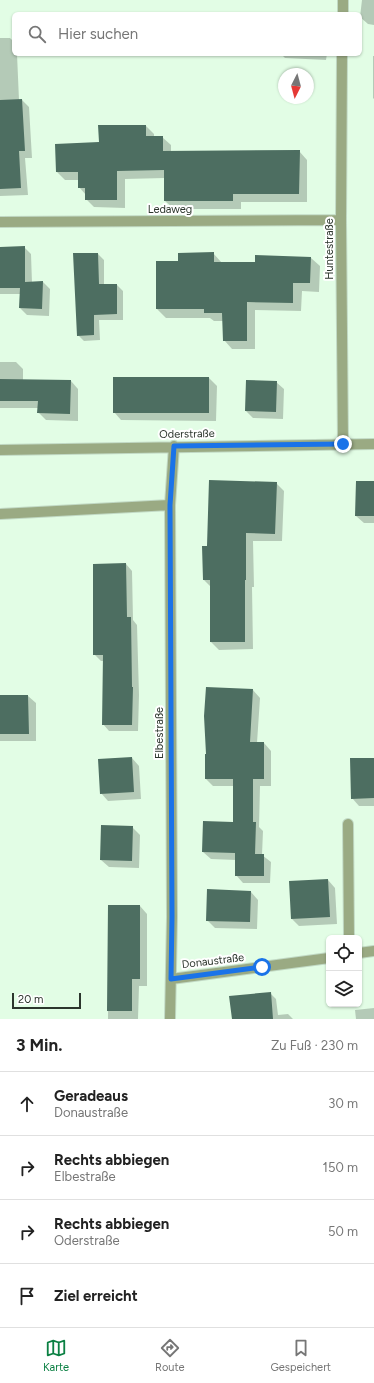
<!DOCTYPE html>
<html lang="de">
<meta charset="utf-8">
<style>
body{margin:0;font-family:Figtree,sans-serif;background:#f6f6f6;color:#222}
.controls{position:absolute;right:12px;bottom:12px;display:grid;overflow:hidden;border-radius:6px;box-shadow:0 1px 3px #0004}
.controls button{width:36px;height:36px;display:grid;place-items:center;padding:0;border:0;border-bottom:1px solid #e0e0e0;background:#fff;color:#222;font:20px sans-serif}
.compass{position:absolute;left:278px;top:68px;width:36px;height:36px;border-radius:50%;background:#fff;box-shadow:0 1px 3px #0004;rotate:186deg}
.scale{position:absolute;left:12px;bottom:10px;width:69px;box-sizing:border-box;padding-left:4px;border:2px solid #2c362d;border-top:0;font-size:11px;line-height:14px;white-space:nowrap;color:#2c362d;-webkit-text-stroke:3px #fff;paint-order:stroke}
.stop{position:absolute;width:12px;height:12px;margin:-9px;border:3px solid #1a73e8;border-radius:50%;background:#fff}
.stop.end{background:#1a73e8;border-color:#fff;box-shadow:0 1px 4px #0008}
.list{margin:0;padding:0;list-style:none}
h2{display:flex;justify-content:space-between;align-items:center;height:52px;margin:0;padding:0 16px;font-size:17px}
h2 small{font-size:13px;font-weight:400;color:#767676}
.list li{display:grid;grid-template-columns:26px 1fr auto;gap:12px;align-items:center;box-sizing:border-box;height:64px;padding:0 16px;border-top:1px solid #e0e0e0}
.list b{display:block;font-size:15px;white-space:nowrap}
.list p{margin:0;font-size:13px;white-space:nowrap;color:#767676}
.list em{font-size:13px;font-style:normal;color:#767676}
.icon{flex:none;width:22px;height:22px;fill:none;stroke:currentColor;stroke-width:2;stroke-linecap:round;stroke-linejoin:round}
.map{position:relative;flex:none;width:374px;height:1019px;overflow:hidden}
.search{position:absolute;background:#fff;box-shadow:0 1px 3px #0004;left:12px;right:12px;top:12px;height:44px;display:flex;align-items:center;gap:10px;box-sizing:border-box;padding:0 14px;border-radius:6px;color:#767676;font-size:15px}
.sheet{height:308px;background:#fff}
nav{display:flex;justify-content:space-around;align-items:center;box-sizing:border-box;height:56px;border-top:1px solid #e0e0e0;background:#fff;font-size:11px;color:#767676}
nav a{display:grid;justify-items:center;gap:2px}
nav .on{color:#0b8043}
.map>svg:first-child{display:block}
.shadow{fill:#0003}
.building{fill:#4d6e61}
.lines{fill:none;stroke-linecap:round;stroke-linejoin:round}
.service-casing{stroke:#c1d9c4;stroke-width:12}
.minor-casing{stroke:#c1d9c4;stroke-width:12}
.service{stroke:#9aaa83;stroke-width:10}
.minor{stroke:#9aaa83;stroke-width:10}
.route{stroke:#1a73e8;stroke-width:5}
.labels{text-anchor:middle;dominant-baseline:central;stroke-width:4;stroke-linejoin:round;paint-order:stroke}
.street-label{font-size:11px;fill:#2c362d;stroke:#fff}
</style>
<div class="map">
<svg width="374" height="1019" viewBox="0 0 374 1019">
<rect width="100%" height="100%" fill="#e2fde5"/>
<!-- shadow -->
<path class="shadow" d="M362,0H374V25L368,24L360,17Z
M0,38H10L14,42V54H17L19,100H22L29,107L32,158H25L28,195L0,196Z
M281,54H327L326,60L285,58Z
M373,56H374V99L373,98Z
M146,126L154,134V137H162L171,145V152L299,151L307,160V202H241V209H174L165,201V178L125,179V208L94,207L86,199V195L79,187V180H65L57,172L100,143Z
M24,247L31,254L32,283L43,282L50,289L49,316L27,315L20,308V294H0V248Z
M213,253L222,263H256L311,258L320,266L319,292L302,291L301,311L255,310V349H232L224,340L223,321H214L210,318H166L157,309L179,262Z
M98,254L104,260V285H117L123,291V320H99L100,340L84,341L78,335Z
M0,362H16L23,369V380L71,381L78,389V421L46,420L38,412V408H0Z
M209,378L217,386L216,421L121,420L114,412Z
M276,382L284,389L283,419L253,418L246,411Z
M374,482V523H364L356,516Z
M276,483L284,491L282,541H253L254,587H252L253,649L219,650L211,642V587L204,580L208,547Z
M126,564L132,571L133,620L137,625L139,695L138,731H109L103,724L104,661H101L94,654Z
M253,690L260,698L257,743H264L271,751V786H260L259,827L263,831L262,855L271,862L270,883H243L236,875V860L211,859L203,852L234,823V786H213L206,779Z
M0,696H28L36,703V741H0Z
M132,758L139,766L141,799L108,801L101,793Z
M374,759V806H359L352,798Z
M132,827L140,835L139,868L109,867L101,860Z
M328,880L335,888L337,924L299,926L292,919Z
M251,892L258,900L257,929L215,928L207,920Z
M109,906H140L147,914V986H139L138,1019H108Z
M270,993L276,999L278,1015L288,1014L293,1019H233Z
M374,1008V1019H356L355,1010Z"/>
<!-- building -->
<path class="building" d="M22,99L25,151H19L21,188L0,189V100Z
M98,125H146V136H163V151L300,150L299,194H233V201H164V170L117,171V200H85V188H78V172H56L55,144L99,142Z
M25,246V282L43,281L42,309L19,308L20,288H0V247Z
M214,252V262H255V255L311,257L310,283H293V303L247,302V341H223L222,313H204V309H156V261H178V253Z
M73,253H98L99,284H117V314L94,315V335L77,336Z
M113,377H209V413H113Z
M0,379L71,380L70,414L37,413L38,401H0Z
M246,380L277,381L276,412L245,411Z
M209,480L277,482L275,534L246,533V580H245V642H210V580H203L202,546H207Z
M356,481H374V516H355Z
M126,563L127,617H131L132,687H133L132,725H102L103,655H93V564Z
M206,687L253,689L250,742H264V779H253V822H256L255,854H264V876H235V853L202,852L203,821L233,822V779H205V754H206L204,716Z
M0,695H28L29,734H0Z
M132,757L134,792L100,794L98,759Z
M350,758H374V798L351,799Z
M101,825L133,826L132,861L100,860Z
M328,879L330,917L291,919L289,881Z
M207,889L251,891L250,922L206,921Z
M108,905H140V979H132V1011H107Z
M271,992L273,1019H232L229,996Z"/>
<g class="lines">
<!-- service casing -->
<g class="service-casing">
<path id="service" d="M348,824L349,938"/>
</g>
<!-- minor casing -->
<g class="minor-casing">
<path id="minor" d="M343,14V0
M342,54L341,220L343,444
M0,222L341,220
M0,450L374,444
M0,514L170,505
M359,953L374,951
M171,979L329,958
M170,1019L172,917L170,505L174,446"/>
</g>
<!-- service -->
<use href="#service" class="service"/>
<!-- minor -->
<use href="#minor" class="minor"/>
</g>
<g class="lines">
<!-- route -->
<path class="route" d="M262,967L171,979L172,917L170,505L174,446L343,444"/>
</g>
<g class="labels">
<!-- street labels -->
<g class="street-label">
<text x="170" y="209">Ledaweg</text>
<text transform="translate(329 249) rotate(-90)">Huntestraße</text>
<text transform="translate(187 434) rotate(-1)">Oderstraße</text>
<text transform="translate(159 733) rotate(-90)">Elbestraße</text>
<text transform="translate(213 961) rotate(-7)">Donaustraße</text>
</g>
</g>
</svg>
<div class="controls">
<button><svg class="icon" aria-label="locate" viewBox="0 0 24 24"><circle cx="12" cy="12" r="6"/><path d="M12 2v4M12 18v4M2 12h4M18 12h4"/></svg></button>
<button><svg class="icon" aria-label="layers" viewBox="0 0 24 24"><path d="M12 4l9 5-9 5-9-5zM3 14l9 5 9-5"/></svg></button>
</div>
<svg class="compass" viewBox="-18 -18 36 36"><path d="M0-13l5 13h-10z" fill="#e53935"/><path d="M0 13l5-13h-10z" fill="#767676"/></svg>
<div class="scale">20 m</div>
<div class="stop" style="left:262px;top:967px"></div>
<div class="stop end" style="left:343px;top:444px"></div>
<div class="search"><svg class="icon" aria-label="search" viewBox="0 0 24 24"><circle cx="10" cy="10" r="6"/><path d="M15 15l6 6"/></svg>Hier suchen</div>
</div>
<section class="sheet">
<h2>3 Min.<small>Zu Fuß · 230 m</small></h2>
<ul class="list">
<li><svg class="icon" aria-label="ahead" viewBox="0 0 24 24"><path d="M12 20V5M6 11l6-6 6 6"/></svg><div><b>Geradeaus</b><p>Donaustraße</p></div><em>30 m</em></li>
<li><svg class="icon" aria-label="right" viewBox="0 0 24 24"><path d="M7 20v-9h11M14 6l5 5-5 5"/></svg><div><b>Rechts abbiegen</b><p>Elbestraße</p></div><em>150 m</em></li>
<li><svg class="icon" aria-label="right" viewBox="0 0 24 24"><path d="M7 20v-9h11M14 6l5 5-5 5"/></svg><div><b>Rechts abbiegen</b><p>Oderstraße</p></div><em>50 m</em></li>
<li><svg class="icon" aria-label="arrive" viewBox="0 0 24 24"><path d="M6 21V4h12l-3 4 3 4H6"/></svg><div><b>Ziel erreicht</b></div></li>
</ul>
</section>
<nav>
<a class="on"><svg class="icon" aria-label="map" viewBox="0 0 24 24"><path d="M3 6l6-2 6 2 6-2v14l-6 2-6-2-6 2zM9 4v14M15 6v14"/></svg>Karte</a>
<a><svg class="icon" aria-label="directions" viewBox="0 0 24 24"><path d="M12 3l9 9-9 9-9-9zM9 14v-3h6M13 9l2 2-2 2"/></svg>Route</a>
<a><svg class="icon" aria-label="saved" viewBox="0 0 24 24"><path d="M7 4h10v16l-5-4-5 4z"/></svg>Gespeichert</a>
</nav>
